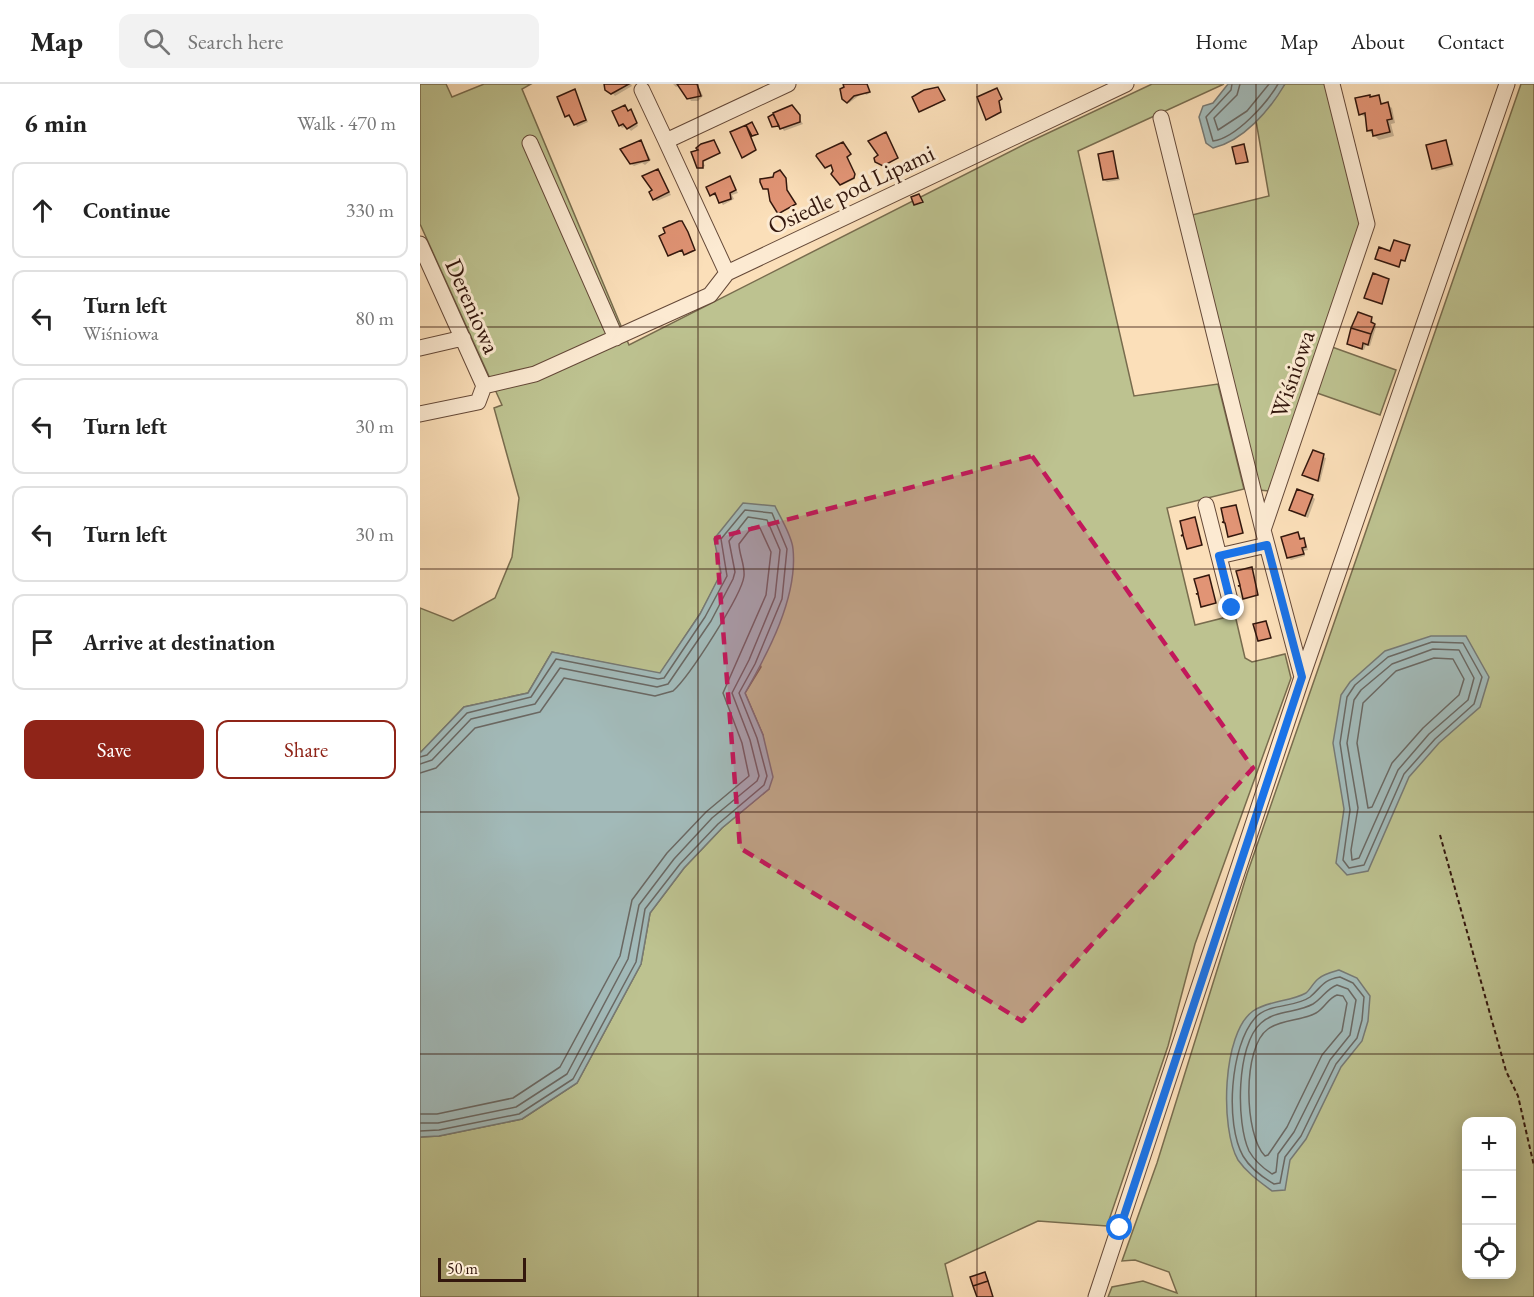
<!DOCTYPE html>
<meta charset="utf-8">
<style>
body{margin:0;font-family:"EB Garamond",serif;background:#f2f2f2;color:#222}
.controls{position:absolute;right:18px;bottom:18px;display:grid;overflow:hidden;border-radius:12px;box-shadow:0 3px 15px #0003}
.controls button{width:54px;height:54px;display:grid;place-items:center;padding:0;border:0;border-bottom:2px solid #e0e0e0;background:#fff;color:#222;font:30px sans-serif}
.scale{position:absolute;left:18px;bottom:15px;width:88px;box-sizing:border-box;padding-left:6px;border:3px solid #33170d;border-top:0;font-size:16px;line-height:21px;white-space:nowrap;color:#33170d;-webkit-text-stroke:4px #fcead2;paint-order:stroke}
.stop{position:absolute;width:18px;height:18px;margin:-14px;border:4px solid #1a73e8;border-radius:50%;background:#fff}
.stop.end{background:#1a73e8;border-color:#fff;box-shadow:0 2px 6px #0008}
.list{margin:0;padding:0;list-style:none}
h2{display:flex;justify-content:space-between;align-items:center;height:78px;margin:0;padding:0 24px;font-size:26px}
h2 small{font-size:20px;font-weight:400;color:#767676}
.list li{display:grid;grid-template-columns:39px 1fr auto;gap:18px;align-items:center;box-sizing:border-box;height:96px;margin:0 12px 12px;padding:0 12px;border:2px solid #e0e0e0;border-radius:12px}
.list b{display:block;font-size:22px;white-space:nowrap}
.list p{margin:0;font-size:20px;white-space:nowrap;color:#767676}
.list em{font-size:20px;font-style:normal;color:#767676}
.actions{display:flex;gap:12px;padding:18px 24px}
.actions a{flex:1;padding:14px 0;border:2px solid #8f2418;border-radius:12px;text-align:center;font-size:21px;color:#8f2418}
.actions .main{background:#8f2418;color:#fff}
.icon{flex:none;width:33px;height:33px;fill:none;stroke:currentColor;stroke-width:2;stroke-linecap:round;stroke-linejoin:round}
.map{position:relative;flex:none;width:1114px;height:1213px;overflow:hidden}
header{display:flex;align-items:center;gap:36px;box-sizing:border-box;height:84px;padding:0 30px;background:#fff;border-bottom:2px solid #e0e0e0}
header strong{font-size:28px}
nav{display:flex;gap:33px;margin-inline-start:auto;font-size:21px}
.search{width:420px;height:54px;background:#f2f2f2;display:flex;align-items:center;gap:15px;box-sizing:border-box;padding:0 21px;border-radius:12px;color:#767676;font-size:22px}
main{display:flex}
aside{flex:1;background:#fff}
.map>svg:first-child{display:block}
.green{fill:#bdc290;stroke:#786c4e;stroke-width:1.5;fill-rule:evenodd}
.water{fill:#a2bab9;stroke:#767974;stroke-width:1.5}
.shadow{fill:#0003}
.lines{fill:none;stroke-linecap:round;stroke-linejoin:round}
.shore{stroke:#6a6863;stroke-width:1.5}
.building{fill:#e19475;stroke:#33170d;stroke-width:1.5}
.minor-casing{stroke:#654938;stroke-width:17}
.path{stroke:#33170d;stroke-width:2;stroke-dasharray:4.5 3;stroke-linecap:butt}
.minor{stroke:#fcead2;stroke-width:15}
.route{stroke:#1a73e8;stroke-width:8}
.marked{fill:#c2185b;fill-opacity:0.2;stroke:#c2185b;stroke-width:4.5;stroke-dasharray:12 8;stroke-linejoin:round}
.grid{fill:none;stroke:#33170d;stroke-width:1.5;stroke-opacity:0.55}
.labels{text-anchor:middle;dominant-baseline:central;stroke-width:6;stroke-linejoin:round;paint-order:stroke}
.street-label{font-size:24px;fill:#33170d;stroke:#fcead2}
</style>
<header>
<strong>Map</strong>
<div class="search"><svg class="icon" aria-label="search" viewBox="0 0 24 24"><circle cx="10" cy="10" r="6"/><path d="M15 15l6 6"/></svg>Search here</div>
<nav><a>Home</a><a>Map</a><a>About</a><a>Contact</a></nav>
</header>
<main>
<aside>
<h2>6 min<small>Walk · 470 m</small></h2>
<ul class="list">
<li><svg class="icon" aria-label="ahead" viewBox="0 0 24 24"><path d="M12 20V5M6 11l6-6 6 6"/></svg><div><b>Continue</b></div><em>330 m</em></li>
<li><svg class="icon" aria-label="left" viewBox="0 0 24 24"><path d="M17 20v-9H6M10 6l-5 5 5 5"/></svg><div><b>Turn left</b><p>Wiśniowa</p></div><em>80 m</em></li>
<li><svg class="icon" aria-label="left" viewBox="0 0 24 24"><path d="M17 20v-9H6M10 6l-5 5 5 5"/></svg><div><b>Turn left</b></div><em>30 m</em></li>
<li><svg class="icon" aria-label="left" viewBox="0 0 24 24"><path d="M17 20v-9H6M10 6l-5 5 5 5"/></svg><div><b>Turn left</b></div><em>30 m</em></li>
<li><svg class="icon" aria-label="arrive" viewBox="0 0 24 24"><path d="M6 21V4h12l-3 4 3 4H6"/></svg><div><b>Arrive at destination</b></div></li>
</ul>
<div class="actions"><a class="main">Save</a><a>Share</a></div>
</aside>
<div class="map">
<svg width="1114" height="1213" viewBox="0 0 1114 1213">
<rect width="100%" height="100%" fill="#fbdfb9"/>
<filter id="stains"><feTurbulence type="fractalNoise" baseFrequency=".00333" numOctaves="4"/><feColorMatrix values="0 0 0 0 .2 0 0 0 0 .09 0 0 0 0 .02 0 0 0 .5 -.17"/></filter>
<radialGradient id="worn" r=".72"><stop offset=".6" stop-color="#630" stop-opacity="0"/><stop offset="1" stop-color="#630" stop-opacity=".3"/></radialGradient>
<!-- green -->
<path class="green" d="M0,0H26L32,13L64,0H111L102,5L209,261L607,59L732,0H804L658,67L714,312L798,300L824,405L747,424L775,541L815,531L825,574L832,578L865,570L871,594L775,860L748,962L687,1142L618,1137L525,1180L533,1213H0V1053L19,1052L102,1035L157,999L221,880L230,829L264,784L302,744L349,705L343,651L325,609L341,583L302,489L280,530L240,590L132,568L108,609L44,623L0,669V524L33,537L75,514L92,473L99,414L74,324L82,321L0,140Z
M865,0H910L943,140L849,407L839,406L772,131L849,112L836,37Z
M1101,0H1114V1213H688L692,1203L723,1197L757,1209L749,1188L715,1176L702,1177L737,1079L827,790ZM1046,1038H1092V1190H1046Z
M912,263L976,286L960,331L897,309Z"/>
<!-- water -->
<path class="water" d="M808,0H865C850,26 823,57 793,64L786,59L779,33L783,22L793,19Z
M323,419L355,422C361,435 372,452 373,465C378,513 348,569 325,609L343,651L353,693L349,705L302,744L264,784L230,829L221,880L157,999L102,1035L19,1052L0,1053V669L44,623L108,609L132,568L240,589L280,530L301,489L294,455Z
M1011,552H1046L1069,593L1060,623L1019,659L989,693L948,787L927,791L916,779L924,725L913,659L921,611L930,598L965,567Z
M919,886L937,894L950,912L948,937L942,957L921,983L886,1055L870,1076L865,1106L852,1107C840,1098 827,1089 818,1076C800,1045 802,949 833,927C849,916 870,918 886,909C890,906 893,899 898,895C903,890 912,888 919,886Z"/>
<!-- shadow -->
<path class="shadow" d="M184,0H211L212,2L195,12Z
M253,0H277L283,12L278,17H271L260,1L256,3Z
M423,0H445L450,9L446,11L444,8L429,19L425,17Z
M519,5L524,17L501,28V27Z
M155,7L168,38L157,43L152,33L146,32Z
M958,13L963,21L967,20L972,24L975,39L971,40L974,52L959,56L948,46L947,34L940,30Z
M205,23L213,30L218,42L211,47L207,42L202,44L200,41Z
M374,26L383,40L364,47L361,42H353V32L359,38Z
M332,40L337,51L331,53L336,67L324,74L312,49Z
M221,57L231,76L225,81L222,79L214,82L211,80Z
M295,58L300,70L283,78L285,82L279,85L272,70L281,61Z
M1026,58L1034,82L1016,87L1013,84Z
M425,60L431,71L427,75L435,92V95L422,101L413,90L415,87L412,81L407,84L399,70Z
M692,69L700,96L687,98L684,96Z
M240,90L251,111L237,117L234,115Z
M310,94L318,109L312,111L314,115L303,121L297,112L291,111Z
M263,139L275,167L266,171L263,166L250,172Z
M951,234L956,243L950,262L946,261L944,266L931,262L929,260Z
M893,368L906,374L900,398L884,391Z
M892,412L895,415L888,434L871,426Z
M878,450L886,459L888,466L884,467L885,472L871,476L868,473Z"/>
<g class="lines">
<!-- shore -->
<path class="shore" d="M812,0L811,6L786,33L793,57C816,54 847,19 858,0
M820,0L817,11L794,34L798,46L827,27L849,0
M1012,558L1043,559L1062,593L1054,620L1015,655L984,690L944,781L929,784L923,776L930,726L920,659L927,613L935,601L968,573Z
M1013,565L1039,566L1054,594L1048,616L1009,650L978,686L939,774L932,776L931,766L938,724L927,659L934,616L941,606L972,580Z
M1014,574L1033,575L1044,595L1039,611L1003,644L972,679L952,723L948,724L937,659L943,619L976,587Z
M0,673L7,671L47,629L111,613L136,575L238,595L244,594L285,533L307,492L301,455L325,426L352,429L367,465L362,515L335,580L319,609L337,654L347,692L344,701L298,740L260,780L225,825L216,878L153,995L99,1030L19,1046L0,1047
M0,680L12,676L51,635L115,620L140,584L237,603L248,600L291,537L313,495L315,488L309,457L328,433L347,436L360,466L355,513L329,576L312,609L330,656L339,692L337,697L292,734L254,775L219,821L208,875L147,990L96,1023L18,1039H0
M0,689L16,684L55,644L120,628L144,594L235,612L253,607C269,593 322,511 324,492C325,481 319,470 319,460L332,443L340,444L351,468L346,511L303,609L322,659L329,692L286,728L247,769L212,816L200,872L140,983L93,1014L17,1030H0
M920,893L933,899L944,913L942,936L937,954L916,980L881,1052L865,1073L860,1099L854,1100C842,1093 830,1084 823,1072C805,1040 810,962 835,934C848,919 875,924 890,913C902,903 902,896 920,893Z
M917,901L928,905L936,916L930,951L910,976L874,1048L858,1070L856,1088L852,1090C843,1084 834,1076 829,1067C816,1039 816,961 841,939C855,926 877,929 893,920C903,914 906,905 917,901Z
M917,911L923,912L927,919L922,947L902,971L867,1043L848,1071L845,1072C824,1051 822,963 848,945C862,935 882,937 896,929C905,924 908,914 917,911Z"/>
</g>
<!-- building -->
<path class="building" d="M184,0H209L191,10L185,6Z
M257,0H277L281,12L267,15Z
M423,0H447L450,8L434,12L427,19L422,15L420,5L424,3Z
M518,3L525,16L499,28L492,13L504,6Z
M577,4L582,15L579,17L581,28L566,36L557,13Z
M155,5L166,36L154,41L149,31L145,33L137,13Z
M950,11V13L959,11L961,20L968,18L972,35L967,36L970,48L953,52L952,46L947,47L945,29L939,31L935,14Z
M205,21L208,27L211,25L217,39L207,45L203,40L199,42L192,27Z
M372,21L380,31V38L360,45L353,29Z
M353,30L359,42L352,43L348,33Z
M332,38L338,50L332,52L326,41Z
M326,41L336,66L322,74L310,48Z
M466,48L478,74L463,82L455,78L454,74L458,71L448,57Z
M221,56L229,76L210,80L200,65Z
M294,56L300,69L283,77V84H277L271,68L278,66L276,64L281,60Z
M1026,56L1032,80L1012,85L1006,61Z
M423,58L431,70L427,73L435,90L434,94L420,101L411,90L413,87L411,81L405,84L396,72L397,70Z
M824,60L828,78L816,80L812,63Z
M693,67L698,94L683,96L678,70Z
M238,85L249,108L233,116L229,108L232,106L222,92Z
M360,86L366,94L367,106L376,120L358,130L350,117L348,105H343L340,98V95L353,93L354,89Z
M310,92L316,106L310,109L311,115L299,119L295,109L290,112L286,103Z
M499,110L503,118L494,121L491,113Z
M259,137H262L268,148L275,166L264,171L262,166L248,172L239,152L245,149L243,144Z
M974,156L990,161L985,177L981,176L979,183L955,175L959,163L970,167Z
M953,189L969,195L962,220L944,214Z
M938,228L952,233L951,238L955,240L951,250L931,244Z
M931,244L951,250L948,261L943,259L942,265L927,260Z
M893,366L904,370L898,397L882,391Z
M877,405L893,411L885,432L869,426Z
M816,421L823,449L808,453L805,439L802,438H804L801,424Z
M775,433L782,461L767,465L763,451L761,452L763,450L760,437Z
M878,448L880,455L884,454L886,463L882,464L884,470L867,474L861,453Z
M832,483L838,511L823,515L820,502H818L820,501L816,487Z
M789,491L796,519L781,523L778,510H776L778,509L774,495Z
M846,537L851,554L838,557L833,540Z
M565,1188L568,1197L553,1202L550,1193Z
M568,1197L573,1213H557L553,1202Z"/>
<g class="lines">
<!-- minor casing -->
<g class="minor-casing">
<path id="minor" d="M222,6L246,57
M741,34L843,446
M110,59L196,254
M0,160L64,302
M307,189L246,57L368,0
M0,264L43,254
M64,302L115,290L290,211L307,189L706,0
M0,330L58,318L64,302
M786,421L812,524
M799,472L847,461
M882,593L843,446L947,140L912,0
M676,1213L882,593L1087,0"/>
</g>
<!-- path -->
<path class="path" d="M1020,751L1086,987L1098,1012L1114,1082"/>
<!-- minor -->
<use href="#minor" class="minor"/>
</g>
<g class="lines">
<!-- route -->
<path class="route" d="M700,1144L882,593L847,461L799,472L812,524"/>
</g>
<!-- marked area -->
<path class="marked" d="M612,372L833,684L602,937L320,764L296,454Z"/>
<!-- grid -->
<path class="grid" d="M278,0V1213M557,0V1213M836,0V1213M0,243H1114M0,485H1114M0,728H1114M0,970H1114"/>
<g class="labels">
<!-- street labels -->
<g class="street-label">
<text transform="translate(431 105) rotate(-25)">Osiedle pod Lipami</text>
<text transform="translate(53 222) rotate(66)">Dereniowa</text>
<text transform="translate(872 290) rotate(-71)">Wiśniowa</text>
</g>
</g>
<rect width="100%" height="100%" filter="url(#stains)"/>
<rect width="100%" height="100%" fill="url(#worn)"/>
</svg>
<div class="controls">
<button>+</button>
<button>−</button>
<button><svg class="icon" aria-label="locate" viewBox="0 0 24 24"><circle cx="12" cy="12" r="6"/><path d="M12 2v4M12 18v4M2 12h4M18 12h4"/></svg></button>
</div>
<div class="scale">50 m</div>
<div class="stop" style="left:700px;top:1144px"></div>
<div class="stop end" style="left:812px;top:524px"></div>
</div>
</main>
